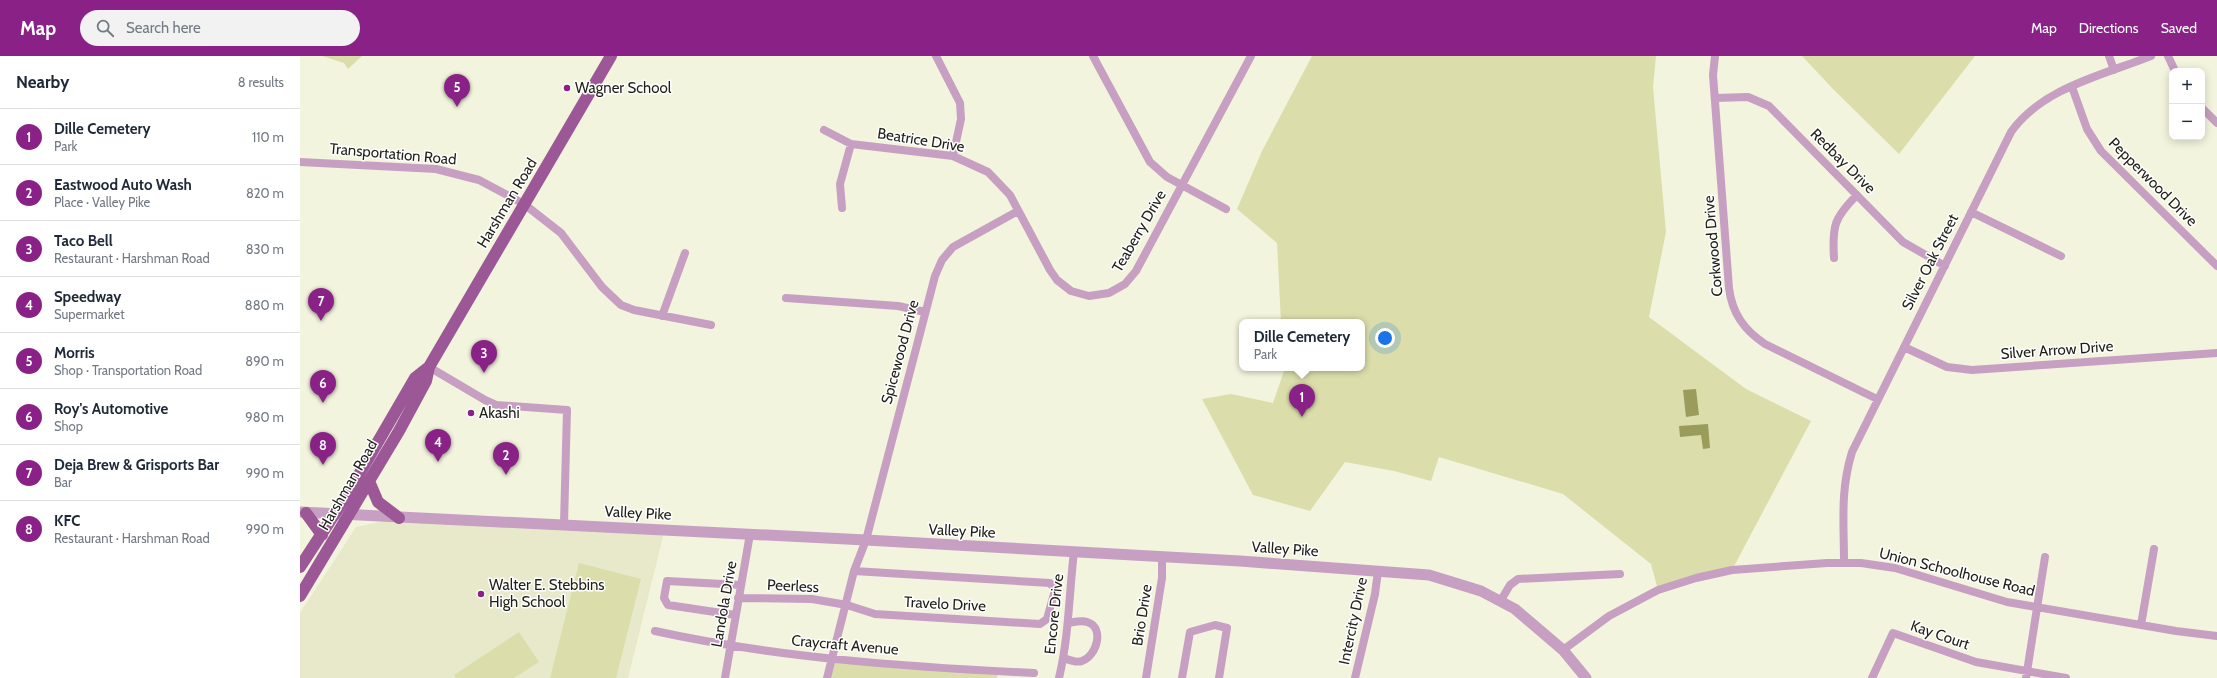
<!DOCTYPE html>
<meta charset="utf-8">
<style>
body{margin:0;font-family:Cabin,sans-serif;background:#f2f2f3;color:#1f2937}
.controls{position:absolute;right:12px;top:12px;display:grid;overflow:hidden;border-radius:8px;box-shadow:0 2px 10px #0003}
.controls button{width:36px;height:36px;display:grid;place-items:center;padding:0;border:0;border-bottom:1px solid #e0e1e3;background:#fff;color:#1f2937;font:20px sans-serif}
.you{position:absolute;left:1085px;top:282px;width:14px;height:14px;margin:-10px;border:3px solid #fff;border-radius:50%;background:#1a73e8;box-shadow:0 0 0 6px #1a73e833}
.badge{display:grid;place-items:center;width:26px;height:26px;border-radius:50%;background:#8a2186;color:#fff;font-size:13px;font-weight:700}
.pin{position:absolute;translate:-50% -33px;filter:drop-shadow(0 1px 2px #0008)}
.pin::after{content:'';position:absolute;top:21px;width:14px;height:12px;background:inherit;clip-path:polygon(0 0,100% 0,50% 100%)}
.popup{position:absolute;left:939px;top:263px;width:126px;height:52px;box-sizing:border-box;display:grid;place-content:center;border-radius:8px;background:#fff;filter:drop-shadow(0 1px 3px #0005);font-size:13px;white-space:nowrap;color:#747a83}
.popup b{font-size:15px;color:#1f2937}
.popup::after{content:'';position:absolute;left:50%;top:100%;margin-left:-8px;border:8px solid transparent;border-top-color:#fff}
.list{margin:0;padding:0;list-style:none}
h2{display:flex;justify-content:space-between;align-items:center;height:52px;margin:0;padding:0 16px;font-size:17px}
h2 small{font-size:13px;font-weight:400;color:#747a83}
.list li{display:grid;grid-template-columns:26px 1fr auto;gap:12px;align-items:center;box-sizing:border-box;height:56px;padding:0 16px;border-top:1px solid #e0e1e3}
.list b{display:block;font-size:15px;white-space:nowrap}
.list p{margin:0;font-size:13px;white-space:nowrap;color:#747a83}
.list em{font-size:13px;font-style:normal;color:#747a83}
.icon{flex:none;width:22px;height:22px;fill:none;stroke:currentColor;stroke-width:2;stroke-linecap:round;stroke-linejoin:round}
.map{position:relative;flex:none;width:1917px;height:622px;overflow:hidden}
header{display:flex;align-items:center;gap:24px;box-sizing:border-box;height:56px;padding:0 20px;background:#8a2186;color:#fff}
header strong{font-size:19px}
nav{display:flex;gap:22px;margin-inline-start:auto;font-size:14px}
.search{width:280px;height:36px;background:#f2f2f3;display:flex;align-items:center;gap:10px;box-sizing:border-box;padding:0 14px;border-radius:22px;color:#747a83;font-size:15px}
main{display:flex}
aside{flex:1;background:#fff}
.map>svg:first-child{display:block}
.built{fill:#e7e9ca}
.green{fill:#dbdeab}
.water{fill:#9a9c5c}
.lines{fill:none;stroke-linecap:round;stroke-linejoin:round}
.minor{stroke:#c69fc2;stroke-width:8}
.tertiary{stroke:#c69fc2;stroke-width:11}
.primary{stroke:#9c5797;stroke-width:12}
.poi-dot{fill:#8a2186;stroke:#fff;stroke-width:1.5}
.labels{text-anchor:middle;dominant-baseline:central;stroke-width:3;stroke-linejoin:round;paint-order:stroke}
.poi-label{font-size:15px;fill:#1f2017;stroke:#fff;text-anchor:start}
.street-label{font-size:15px;fill:#1f2017;stroke:#fff}
</style>
<header>
<strong>Map</strong>
<div class="search"><svg class="icon" aria-label="search" viewBox="0 0 24 24"><circle cx="10" cy="10" r="6"/><path d="M15 15l6 6"/></svg>Search here</div>
<nav><a>Map</a><a>Directions</a><a>Saved</a></nav>
</header>
<main>
<aside>
<h2>Nearby<small>8 results</small></h2>
<ul class="list">
<li><span class="badge">1</span><div><b>Dille Cemetery</b><p>Park</p></div><em>110 m</em></li>
<li><span class="badge">2</span><div><b>Eastwood Auto Wash</b><p>Place · Valley Pike</p></div><em>820 m</em></li>
<li><span class="badge">3</span><div><b>Taco Bell</b><p>Restaurant · Harshman Road</p></div><em>830 m</em></li>
<li><span class="badge">4</span><div><b>Speedway</b><p>Supermarket</p></div><em>880 m</em></li>
<li><span class="badge">5</span><div><b>Morris</b><p>Shop · Transportation Road</p></div><em>890 m</em></li>
<li><span class="badge">6</span><div><b>Roy's Automotive</b><p>Shop</p></div><em>980 m</em></li>
<li><span class="badge">7</span><div><b>Deja Brew &amp; Grisports Bar</b><p>Bar</p></div><em>990 m</em></li>
<li><span class="badge">8</span><div><b>KFC</b><p>Restaurant · Harshman Road</p></div><em>990 m</em></li>
</ul>
</aside>
<div class="map">
<svg width="1917" height="622" viewBox="0 0 1917 622">
<rect width="100%" height="100%" fill="#f2f4dd"/>
<!-- built -->
<path class="built" d="M99,462L365,473L328,622H0V557L56,471Z"/>
<!-- green -->
<path class="green" d="M22,0H62L48,13L44,7Z
M1012,0H1356L1353,31L1366,176L1349,261L1446,333L1511,365L1432,514L1358,534L1351,508L1263,438L1139,401L1131,425L1094,415L1045,406L1010,455L953,439L902,343L931,338L973,347L985,312H1062V266H981L977,187L937,153L962,95Z
M1502,0H1675L1599,98L1533,33Z
M279,507L341,523L316,622H250Z
M219,576L239,606L214,622H156L154,619Z
M532,602L698,616L697,622H527Z"/>
<!-- water -->
<path class="water" d="M1396,333L1399,359L1386,361L1383,334Z
M1408,368L1410,392L1403,393L1401,379L1380,381L1379,370Z"/>
<g class="lines">
<!-- minor -->
<path class="minor" d="M636,0L660,47L661,63L653,100
M793,0L850,106L867,121L926,153
M1415,0L1413,19L1429,232C1432,257 1444,274 1465,288L1577,343
M1809,0L1814,14
M1868,0L1875,15
M1772,31L1787,73L1801,95L1917,210
M1415,42L1448,41L1469,50L1603,186L1645,210
M1902,52L1917,67
M524,74L551,88L653,100L688,116L710,139L750,214L757,224L771,235L789,240L809,237L825,228L836,215L951,0
M0,106L136,113L179,124L224,148L261,177L302,231L321,249L334,254L411,269
M542,152L540,128L551,88
M1671,156L1761,200
M1534,202C1532,170 1534,162 1557,139
M486,242L598,250L625,256
M362,260L385,197
M1604,291L1647,311L1672,314L1917,297
M129,311L185,344L196,349L267,354L264,468
M1544,506C1544,467 1540,435 1552,396L1711,76C1742,32 1803,19 1851,0
M438,542L512,543L547,549L575,558L740,568L747,563L755,534L750,527L554,515
M1201,544L1210,529L1218,523L1320,518
M435,559L368,549L364,542L367,525L441,529
M1841,569L1854,493
M355,575C477,602 609,611 734,617
M1263,594L1309,560L1358,534L1396,522L1432,514L1527,507H1561L1595,512L1707,546L1876,575L1917,580
M764,602C769,604 777,607 782,605C797,600 805,571 787,566C782,564 774,566 768,567
M425,622L450,478
M527,622L554,515L566,484L635,220L642,204L653,191L718,155
M759,622C769,580 769,538 774,495
M846,622L862,522V501
M882,622L890,576L915,569L927,572L919,622
M1055,622L1075,538L1078,515
M1572,622L1593,577L1676,606L1766,622
M1726,622L1745,501"/>
<!-- tertiary -->
<path class="tertiary" d="M0,456L566,484L940,505L1129,519L1181,535L1215,553L1263,594L1286,622"/>
<!-- primary -->
<path class="primary" d="M69,425L78,446L99,462
M6,457L22,479
M0,511L47,439L115,322L129,311
M0,540L99,375L126,325L129,311L311,0"/>
</g>
<!-- markers -->
<g class="poi-dot">
<circle cx="267" cy="32" r="4"/>
<circle cx="171" cy="357" r="4"/>
<circle cx="181" cy="538" r="4"/>
</g>
<g class="labels">
<!-- poi labels -->
<g class="poi-label">
<text x="275" y="32">Wagner School</text>
<text x="179" y="357">Akashi</text>
<text x="189" y="529">Walter E. Stebbins<tspan x="189" dy="17">High School</tspan></text>
</g>
<!-- street labels -->
<g class="street-label">
<text transform="translate(621 84) rotate(9)">Beatrice Drive</text>
<text transform="translate(93 98) rotate(5)">Transportation Road</text>
<text transform="translate(1543 105) rotate(45)">Redbay Drive</text>
<text transform="translate(1853 126) rotate(45)">Pepperwood Drive</text>
<text transform="translate(207 147) rotate(-59)">Harshman Road</text>
<text transform="translate(839 175) rotate(-60)">Teaberry Drive</text>
<text transform="translate(1413 190) rotate(-95)">Corkwood Drive</text>
<text transform="translate(1630 206) rotate(-63)">Silver Oak Street</text>
<text transform="translate(1757 294) rotate(-4)">Silver Arrow Drive</text>
<text transform="translate(600 296) rotate(-75)">Spicewood Drive</text>
<text transform="translate(48 429) rotate(-60)">Harshman Road</text>
<text transform="translate(338 457) rotate(3)">Valley Pike</text>
<text transform="translate(662 475) rotate(3)">Valley Pike</text>
<text transform="translate(985 493) rotate(4)">Valley Pike</text>
<text transform="translate(1657 516) rotate(14)">Union Schoolhouse Road</text>
<text transform="translate(493 530) rotate(3)">Peerless</text>
<text transform="translate(424 548) rotate(-80)">Landola Drive</text>
<text transform="translate(645 548) rotate(3)">Travelo Drive</text>
<text transform="translate(754 558) rotate(-84)">Encore Drive</text>
<text transform="translate(842 559) rotate(-81)">Brio Drive</text>
<text transform="translate(1053 565) rotate(-78)">Intercity Drive</text>
<text transform="translate(1640 579) rotate(19)">Kay Court</text>
<text transform="translate(545 589) rotate(5)">Craycraft Avenue</text>
</g>
</g>
</svg>
<div class="controls">
<button>+</button>
<button>−</button>
</div>
<div class="you"></div>
<div class="pin badge" style="left:1002px;top:361px">1</div>
<div class="popup"><b>Dille Cemetery</b>Park</div>
<div class="pin badge" style="left:206px;top:419px">2</div>
<div class="pin badge" style="left:184px;top:317px">3</div>
<div class="pin badge" style="left:138px;top:406px">4</div>
<div class="pin badge" style="left:157px;top:51px">5</div>
<div class="pin badge" style="left:23px;top:347px">6</div>
<div class="pin badge" style="left:21px;top:265px">7</div>
<div class="pin badge" style="left:23px;top:409px">8</div>
</div>
</main>
